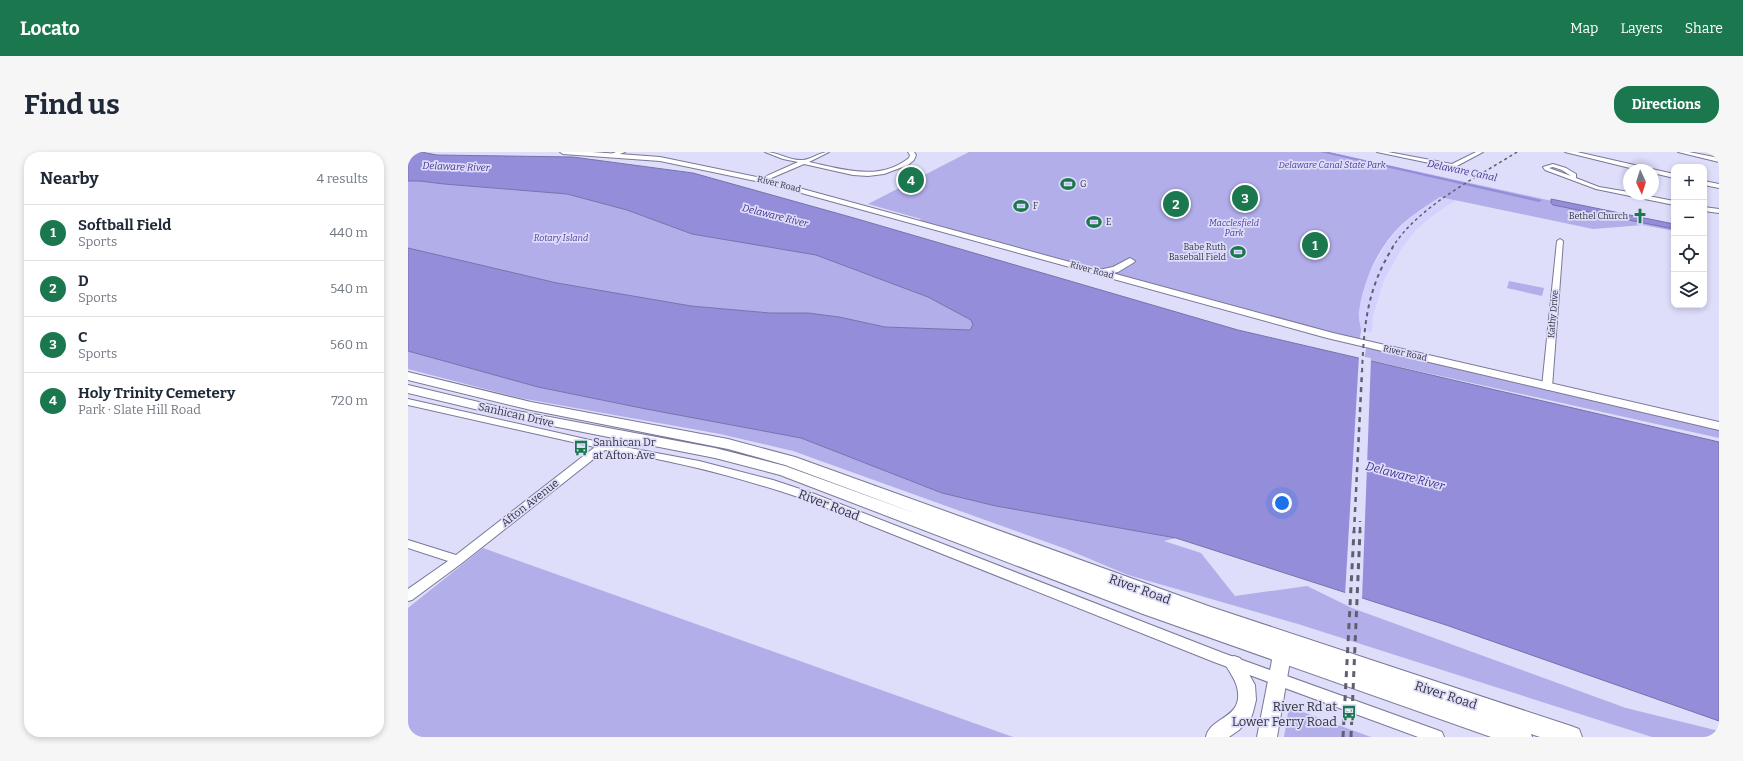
<!DOCTYPE html>
<meta charset="utf-8">
<style>
body{margin:0;font-family:Bitter,serif;background:#f6f6f7;color:#1f2937}
.controls{position:absolute;right:12px;top:12px;display:grid;overflow:hidden;border-radius:8px;box-shadow:0 2px 6px #0003}
.controls button{width:36px;height:36px;display:grid;place-items:center;padding:0;border:0;border-bottom:1px solid #e0e1e3;background:#fff;color:#1f2937;font:20px sans-serif}
.compass{position:absolute;left:1215px;top:12px;width:36px;height:36px;border-radius:50%;background:#fff;box-shadow:0 2px 6px #0003;rotate:176deg}
.you{position:absolute;left:874px;top:351px;width:14px;height:14px;margin:-10px;border:3px solid #fff;border-radius:50%;background:#1a73e8;box-shadow:0 0 0 6px #1a73e833}
.badge{display:grid;place-items:center;width:26px;height:26px;border-radius:50%;background:#1b784e;color:#fff;font-size:13px;font-weight:700}
.pin{position:absolute;translate:-50% -50%;border:2px solid #fff;box-shadow:0 1px 4px #0006}
.list{margin:0;padding:0;list-style:none}
h2{display:flex;justify-content:space-between;align-items:center;height:52px;margin:0;padding:0 16px;font-size:17px}
h2 small{font-size:13px;font-weight:400;color:#747a83}
.list li{display:grid;grid-template-columns:26px 1fr auto;gap:12px;align-items:center;box-sizing:border-box;height:56px;padding:0 16px;border-top:1px solid #e0e1e3}
.list b{display:block;font-size:15px;white-space:nowrap}
.list p{margin:0;font-size:13px;white-space:nowrap;color:#747a83}
.list em{font-size:13px;font-style:normal;color:#747a83}
.icon{flex:none;width:22px;height:22px;fill:none;stroke:currentColor;stroke-width:2;stroke-linecap:round;stroke-linejoin:round}
.map{position:relative;flex:none;width:1311px;height:585px;overflow:hidden;border-radius:16px}
header{display:flex;align-items:center;gap:24px;box-sizing:border-box;height:56px;padding:0 20px;background:#1b784e;color:#fff}
header strong{font-size:19px}
nav{display:flex;gap:22px;margin-inline-start:auto;font-size:14px}
.intro{display:flex;align-items:center;justify-content:space-between;box-sizing:border-box;height:96px;padding:0 24px}
h1{margin:0;font-size:28px}
.button{padding:10px 18px;border-radius:16px;background:#1b784e;color:#fff;font-size:14px;font-weight:700}
main{display:flex;gap:24px;padding:0 24px}
aside{flex:1;background:#fff;border-radius:16px;box-shadow:0 2px 6px #0003}
.map>svg:first-child{display:block}
.built{fill:#d4d2fd}
.green{fill:#b2aeea}
.water{fill:#948dda;stroke:#7872ac}
.pier{fill:#deddfa}
.lines{fill:none;stroke-linecap:round;stroke-linejoin:round}
.canal{fill:#948dda;fill-rule:evenodd}
.minor-casing{stroke:#797898;stroke-width:2}
.major-casing{stroke:#797898;stroke-width:2}
.highway-casing{stroke:#797898;stroke-width:2}
.minor{fill:#fff;fill-rule:evenodd}
.major{fill:#fff;fill-rule:evenodd}
.highway{fill:#fff;fill-rule:evenodd}
.rail-far3{stroke:#605f70;stroke-width:1.5;stroke-dasharray:3 3;stroke-linecap:butt}
.rail-far2{stroke:#605f70;stroke-width:2;stroke-dasharray:4 4;stroke-linecap:butt}
.rail-far1{stroke:#605f70;stroke-width:2.5;stroke-dasharray:5 5;stroke-linecap:butt}
.rail{stroke:#605f70;stroke-width:3;stroke-dasharray:6 6;stroke-linecap:butt}
.labels{text-anchor:middle;dominant-baseline:central;stroke-width:3.5;stroke-linejoin:round;paint-order:stroke}
.far-park-label{font-size:9px;font-style:italic;fill:#51419c;stroke:#deddfa}
.far-street-label{font-size:9px;fill:#353442;stroke:#deddfa}
.far-poi-label{font-size:9px;fill:#353442;stroke:#deddfa;text-anchor:start}
.far-water-label{font-size:10px;font-style:italic;fill:#44328c;stroke:#deddfa}
.street-label{font-size:11px;fill:#353442;stroke:#deddfa}
.poi-label{font-size:11px;fill:#353442;stroke:#deddfa;text-anchor:start}
.water-label{font-size:12px;font-style:italic;fill:#44328c;stroke:#deddfa}
.near-street-label{font-size:13px;fill:#353442;stroke:#deddfa}
.near-poi-label{font-size:13px;fill:#353442;stroke:#deddfa;text-anchor:end}
</style>
<header>
<strong>Locato</strong>
<nav><a>Map</a><a>Layers</a><a>Share</a></nav>
</header>
<div class="intro"><h1>Find us</h1><a class="button">Directions</a></div>
<main>
<aside>
<h2>Nearby<small>4 results</small></h2>
<ul class="list">
<li><span class="badge">1</span><div><b>Softball Field</b><p>Sports</p></div><em>440 m</em></li>
<li><span class="badge">2</span><div><b>D</b><p>Sports</p></div><em>540 m</em></li>
<li><span class="badge">3</span><div><b>C</b><p>Sports</p></div><em>560 m</em></li>
<li><span class="badge">4</span><div><b>Holy Trinity Cemetery</b><p>Park · Slate Hill Road</p></div><em>720 m</em></li>
</ul>
</aside>
<div class="map">
<svg width="1311" height="585" viewBox="0 0 1311 585">
<rect width="100%" height="100%" fill="#deddfa"/>
<!-- built -->
<path class="built" d="M1048,34L1063,38L1024,64L1007,79L994,96L976,128L965,164L964,180L953,178L950,161L959,125L978,92L992,75L1009,61Z"/>
<!-- green -->
<path class="green" d="M561,0H920L1140,48L1266,72V79L1235,73L1185,77L1032,45C1018,54 1004,63 992,74C969,97 956,128 951,159C950,165 952,171 953,177C953,181 952,185 951,189L516,70L512,68L513,67L460,52Z
M0,29H12L36,32L159,42L219,58L284,82L408,103L520,145L563,168L565,173L562,178L477,175L431,165L400,161H362L283,154L149,131L3,97L0,96Z
M1101,129L1136,136L1134,144L1099,136Z
M959,193L1311,274V286L956,207Z
M0,199L130,235L238,257L393,286L534,341L588,354L768,386L756,389L793,401L827,444L899,434L944,456L1218,556L1311,579V585H1244L890,472L720,423L658,397L385,299L312,282L112,246L0,217Z
M75,396L605,585H0V456Z
M881,555L963,585H876Z"/>
<!-- water -->
<path class="water" d="M0,0H13L29,3L165,5L285,21L446,66L830,178L1311,290V569L1038,473L768,386L588,354L534,341L393,286L238,257L130,235L0,199V96L149,131L283,154L362,161H400L431,165L477,175L562,178L565,173L563,168L520,145L408,103L284,82L219,58L159,42L36,32L12,29H0Z
M1143,47L1266,72V77L1145,53L1143,51Z"/>
<!-- pier -->
<path class="pier" d="M951,204L963,206L954,448L937,443Z"/>
<g class="lines">
<!-- canal -->
<path class="canal" d="M912,0H921L1134,48L1131,50Z"/>
<!-- minor casing -->
<g class="minor-casing">
<path id="minor" d="M208,0H217L204,5L201,3Z
M357,0C370,0 382,9 394,8C403,8 411,0 421,0L401,10C434,17 471,30 501,6L502,3L500,0H506L508,3L506,8L500,13L476,22L460,24L445,23L396,12L354,30L352,29V27L390,10L375,7Z
M969,0H980L1044,12L1068,0H1075L1045,16Z
M1270,0H1281L1311,6V10Z
M1145,12L1158,16L1168,22V26L1191,35L1221,40V42H1230L1266,49V53L1188,37L1137,18L1135,15ZM1145,15L1154,18L1163,24L1141,16Z
M1296,55L1311,57V61L1296,59Z
M1152,87L1155,89L1144,235L1139,238L1134,235L1149,89Z
M0,247L195,291L291,309L365,328L404,341L815,501L1029,578L1034,580L1036,585H1010L806,510L396,347C331,325 265,308 197,298L54,411L4,448L0,449V437L40,409L0,396V388L48,403L187,295L0,253Z"/>
</g>
<!-- major casing -->
<g class="major-casing">
<path id="major" d="M152,0H184L252,5L358,27L691,118L705,115L722,106L727,109L725,111L710,120L704,121L925,181L1311,270V278L919,186L357,31L252,9L155,2Z
M1157,0H1169L1266,22V26L1245,21V18H1230Z
M1296,29L1311,32V36L1296,33Z
M871,488L877,490L883,503L869,585H849L865,503L862,495L865,490Z
M826,504L832,506L847,533L848,548L845,560L843,566L831,578L821,585H798C802,564 837,567 829,535C827,527 821,519 817,512L820,506Z"/>
</g>
<!-- highway casing -->
<g class="highway-casing">
<path id="highway" d="M0,220L123,250L320,287L387,305L803,455L1163,574L1171,577L1174,585H1132L1123,582L1124,585H1083L735,462L372,323L307,306L104,266L0,241V233L104,258L307,296L377,314L512,363L377,313L320,297L123,258L0,228Z"/>
</g>
<!-- minor -->
<use href="#minor" class="minor"/>
<!-- major -->
<use href="#major" class="major"/>
<!-- highway -->
<use href="#highway" class="highway"/>
<!-- rail-far3 -->
<path class="rail-far3" d="M984,96C1010,54 1068,26 1109,0"/>
<!-- rail-far2 -->
<path class="rail-far2" d="M954,220C956,172 959,137 985,95"/>
<!-- rail-far1 -->
<path class="rail-far1" d="M946,380L954,219
M952,380V369"/>
<!-- rail -->
<path class="rail" d="M935,585L946,379
M943,585L952,379"/>
</g>
<!-- icons -->
<defs>
<g id="stadium-bare" transform="scale(1.2)"><path d="M0-5a6.5 5 0 1 0 0 10a6.5 5 0 1 0 0-10ZM-3.5-1.8h7v3.6h-7Z" fill="#1b784e" stroke="#deddfa" stroke-width="2.5" paint-order="stroke"/></g>
<g id="church-bare" transform="scale(1.2)"><path d="M-1.2-6h2.4v3.5h3.3v2.4h-3.3V6h-2.4V-.1h-3.3v-2.4h3.3Z" fill="#1b784e" stroke="#deddfa" stroke-width="2.5" paint-order="stroke"/></g>
<g id="bus-bare" transform="scale(1.2)"><path d="M-5-6H5V4H4V6H2V4H-2V6H-4V4H-5ZM-3.5-4V0h7V-4ZM-3.5 1.2v1.5H-2V1.2ZM2 1.2v1.5H3.5V1.2Z" fill="#1b784e" stroke="#deddfa" stroke-width="2.5" paint-order="stroke"/></g>
</defs>
<g fill-rule="evenodd">
<use href="#stadium-bare" x="660" y="32"/>
<use href="#stadium-bare" x="613" y="54"/>
<use href="#church-bare" x="1232" y="64"/>
<use href="#stadium-bare" x="686" y="70"/>
<use href="#stadium-bare" x="830" y="100"/>
<use href="#bus-bare" x="173" y="296"/>
<use href="#bus-bare" x="941" y="561"/>
</g>
<g class="labels">
<!-- far-park labels -->
<g class="far-park-label">
<text x="924" y="13">Delaware Canal State Park</text>
<text x="826" y="71">Macclesfield<tspan x="826" dy="10">Park</tspan></text>
<text x="153" y="86">Rotary Island</text>
</g>
<!-- far-street labels -->
<g class="far-street-label">
<text transform="translate(371 32) rotate(14)">River Road</text>
<text transform="translate(684 118) rotate(15)">River Road</text>
<text transform="translate(1145 162) rotate(-85)">Kathy Drive</text>
<text transform="translate(997 201) rotate(13)">River Road</text>
</g>
<!-- far-poi labels -->
<g class="far-poi-label">
<text x="672" y="32">G</text>
<text x="625" y="54">F</text>
<text x="1220" y="64" text-anchor="end">Bethel Church</text>
<text x="698" y="70">E</text>
<text x="818" y="95" text-anchor="end">Babe Ruth<tspan x="818" dy="10">Baseball Field</tspan></text>
</g>
<!-- far-water labels -->
<g class="far-water-label">
<text transform="translate(48 15) rotate(2)">Delaware River</text>
<text transform="translate(1054 19) rotate(12)">Delaware Canal</text>
<text transform="translate(367 64) rotate(14)">Delaware River</text>
</g>
<!-- street labels -->
<g class="street-label">
<text transform="translate(108 263) rotate(13)">Sanhican Drive</text>
<text transform="translate(122 351) rotate(-38)">Afton Avenue</text>
</g>
<!-- poi labels -->
<g class="poi-label">
<text x="185" y="290">Sanhican Dr<tspan x="185" dy="13">at Afton Ave</tspan></text>
</g>
<!-- water labels -->
<g class="water-label">
<text transform="translate(997 324) rotate(15)">Delaware River</text>
</g>
<!-- near-street labels -->
<g class="near-street-label">
<text transform="translate(421 353) rotate(21)">River Road</text>
<text transform="translate(732 437) rotate(20)">River Road</text>
<text transform="translate(1038 543) rotate(18)">River Road</text>
</g>
<!-- near-poi labels -->
<g class="near-poi-label">
<text x="929" y="554">River Rd at<tspan x="929" dy="15">Lower Ferry Road</tspan></text>
</g>
</g>
</svg>
<div class="controls">
<button>+</button>
<button>−</button>
<button><svg class="icon" aria-label="locate" viewBox="0 0 24 24"><circle cx="12" cy="12" r="6"/><path d="M12 2v4M12 18v4M2 12h4M18 12h4"/></svg></button>
<button><svg class="icon" aria-label="layers" viewBox="0 0 24 24"><path d="M12 4l9 5-9 5-9-5zM3 14l9 5 9-5"/></svg></button>
</div>
<svg class="compass" viewBox="-18 -18 36 36"><path d="M0-13l5 13h-10z" fill="#e53935"/><path d="M0 13l5-13h-10z" fill="#747a83"/></svg>
<div class="you"></div>
<div class="pin badge" style="left:907px;top:93px">1</div>
<div class="pin badge" style="left:768px;top:52px">2</div>
<div class="pin badge" style="left:837px;top:46px">3</div>
<div class="pin badge" style="left:503px;top:28px">4</div>
</div>
</main>
